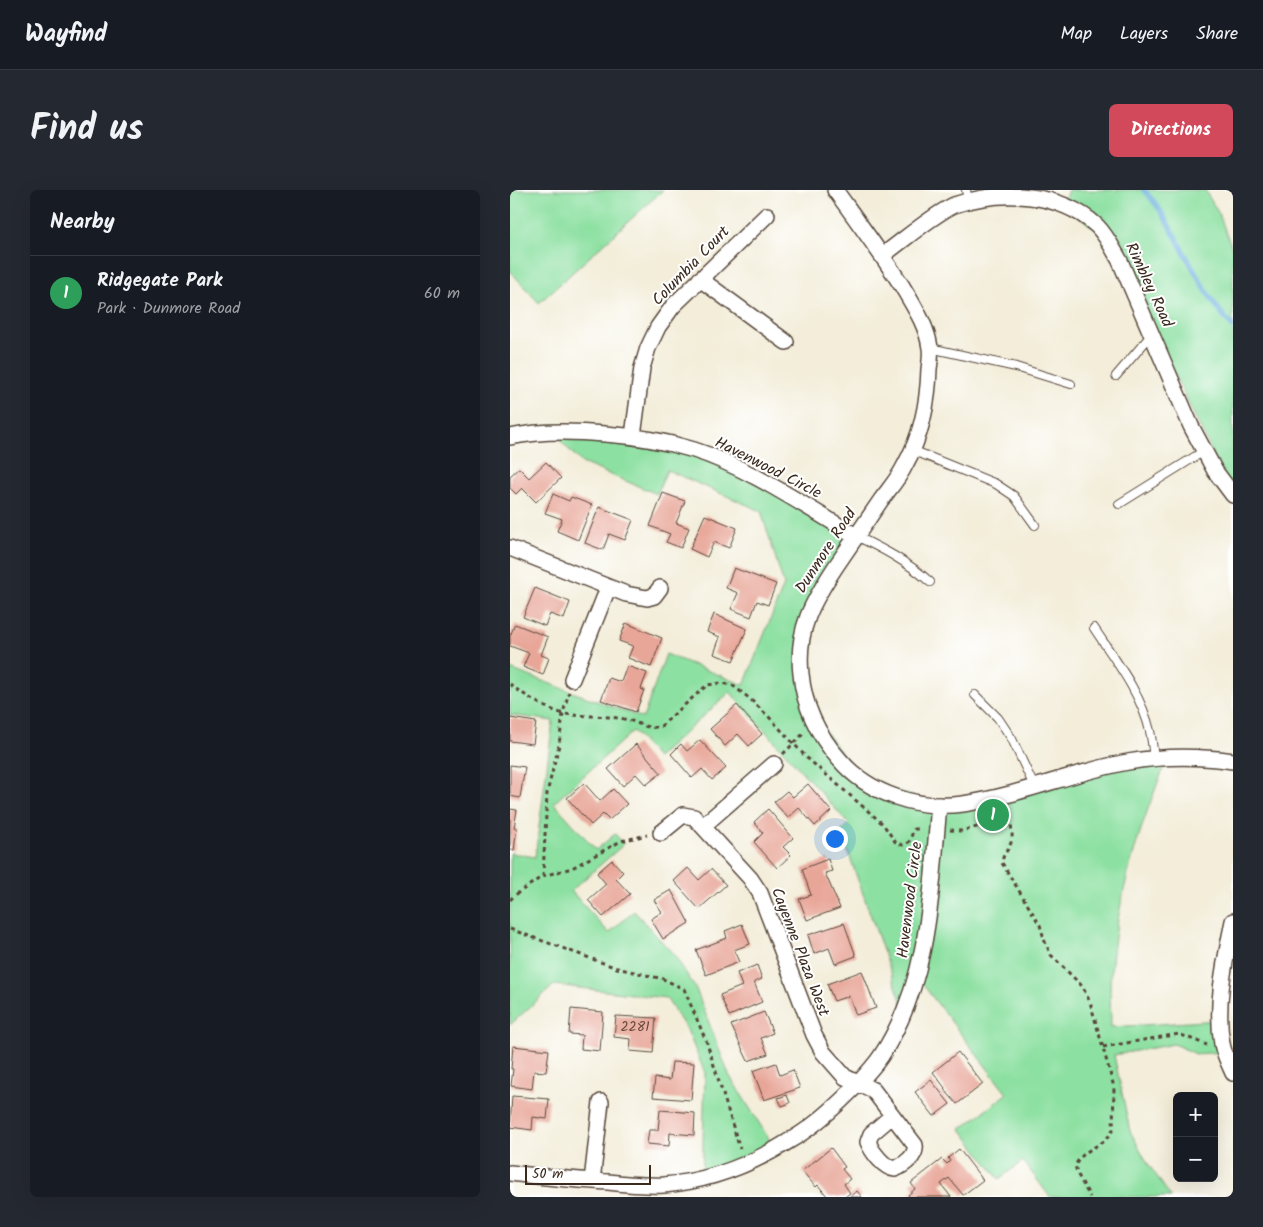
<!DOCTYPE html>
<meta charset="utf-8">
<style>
body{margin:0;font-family:Kalam,sans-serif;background:#242831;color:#f1f3f6}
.controls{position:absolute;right:15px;bottom:15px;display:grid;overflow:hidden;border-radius:8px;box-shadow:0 5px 20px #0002}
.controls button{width:45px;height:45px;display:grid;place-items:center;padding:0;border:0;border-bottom:1px solid #363941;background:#171b24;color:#f1f3f6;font:25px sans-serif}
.scale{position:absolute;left:15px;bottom:12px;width:126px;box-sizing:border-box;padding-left:5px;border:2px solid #3b2a1e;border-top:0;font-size:14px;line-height:18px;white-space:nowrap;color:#3b2a1e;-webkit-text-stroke:4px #fff;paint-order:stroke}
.you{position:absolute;left:324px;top:648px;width:18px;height:18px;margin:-12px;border:4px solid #fff;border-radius:50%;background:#1a73e8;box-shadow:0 0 0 8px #1a73e833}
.badge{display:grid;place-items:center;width:32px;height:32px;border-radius:50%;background:#d1495b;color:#fff;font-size:16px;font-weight:700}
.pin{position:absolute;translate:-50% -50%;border:2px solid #fff;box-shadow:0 1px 5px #0006}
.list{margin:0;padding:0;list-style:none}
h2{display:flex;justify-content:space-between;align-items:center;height:65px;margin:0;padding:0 20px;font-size:21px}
h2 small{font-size:16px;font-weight:400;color:#9ea1a6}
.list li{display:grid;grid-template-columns:32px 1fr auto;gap:15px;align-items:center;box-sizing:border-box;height:75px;padding:0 20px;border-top:1px solid #363941}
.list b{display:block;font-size:19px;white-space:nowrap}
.list p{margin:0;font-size:16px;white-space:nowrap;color:#9ea1a6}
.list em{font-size:16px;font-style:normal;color:#9ea1a6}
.map{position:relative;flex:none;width:723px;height:1007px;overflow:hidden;border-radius:8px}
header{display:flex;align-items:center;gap:30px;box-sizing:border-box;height:70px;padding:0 25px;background:#171b24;border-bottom:1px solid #363941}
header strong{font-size:24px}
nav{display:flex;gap:28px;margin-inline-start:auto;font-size:18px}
.intro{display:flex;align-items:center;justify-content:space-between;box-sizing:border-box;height:120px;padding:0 30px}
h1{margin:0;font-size:35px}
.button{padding:12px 22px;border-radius:8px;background:#d1495b;color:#fff;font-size:18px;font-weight:700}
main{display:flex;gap:30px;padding:0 30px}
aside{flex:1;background:#171b24;border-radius:8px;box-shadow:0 5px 20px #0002}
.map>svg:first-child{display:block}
.green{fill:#8ce0a1;stroke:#648560}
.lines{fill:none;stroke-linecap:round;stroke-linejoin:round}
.stream{stroke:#65acdc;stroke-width:5}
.building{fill:#e8a698}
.service-casing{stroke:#57473a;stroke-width:10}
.minor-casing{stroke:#57473a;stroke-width:18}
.path{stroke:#57473a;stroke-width:3;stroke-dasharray:4 4;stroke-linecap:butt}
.service{stroke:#fff;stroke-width:8}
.minor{stroke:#fff;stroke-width:15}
.labels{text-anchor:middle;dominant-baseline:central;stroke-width:4;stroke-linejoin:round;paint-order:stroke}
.number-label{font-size:14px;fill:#66493c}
.street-label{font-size:16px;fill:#3b2a1e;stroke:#fff}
</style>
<header>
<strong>Wayfind</strong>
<nav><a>Map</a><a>Layers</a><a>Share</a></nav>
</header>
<div class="intro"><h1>Find us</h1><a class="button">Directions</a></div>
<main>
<aside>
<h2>Nearby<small></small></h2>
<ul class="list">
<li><span class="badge" style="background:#2e9e5b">1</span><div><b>Ridgegate Park</b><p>Park · Dunmore Road</p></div><em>60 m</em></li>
</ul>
</aside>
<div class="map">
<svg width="723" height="1007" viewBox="0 0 723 1007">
<rect width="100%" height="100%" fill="#fff"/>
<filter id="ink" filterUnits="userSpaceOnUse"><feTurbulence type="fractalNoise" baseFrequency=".02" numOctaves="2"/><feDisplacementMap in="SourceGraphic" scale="10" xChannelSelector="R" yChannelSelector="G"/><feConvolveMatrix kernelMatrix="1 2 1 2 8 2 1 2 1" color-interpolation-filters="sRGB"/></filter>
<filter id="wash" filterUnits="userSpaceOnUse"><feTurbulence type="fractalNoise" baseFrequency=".0096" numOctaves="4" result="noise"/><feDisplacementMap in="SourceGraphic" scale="20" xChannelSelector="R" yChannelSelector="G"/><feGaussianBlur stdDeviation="1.12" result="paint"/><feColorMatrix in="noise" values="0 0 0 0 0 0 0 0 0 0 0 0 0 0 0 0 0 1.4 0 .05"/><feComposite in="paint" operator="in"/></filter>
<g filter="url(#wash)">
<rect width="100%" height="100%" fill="#f3edd9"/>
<!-- green -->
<path class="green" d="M0,0H153L29,113L0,81Z
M558,0H695L709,24L723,61V305L600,52L553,13Z
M42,242L186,261L346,346L294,438L299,520L351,589L429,615L658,568C629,636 607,708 601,783C599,800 601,819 601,837L710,830L714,862L686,864L664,854L604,865L620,941L637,972L661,1007H540L513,971L489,989L451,939L497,904L407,787L395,822L331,642L339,634L220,502L147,568L123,541L44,613L86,660L105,644L114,654L61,701L99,743L124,721L165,766L186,799L219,885L266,960L192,988L195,883L177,840L156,808L44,795L0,835V663L25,667L43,531L0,525V479L133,528L156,464L234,495L274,395L251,321L157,280L147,304L72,273Z"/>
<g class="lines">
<!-- stream -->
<path class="stream" d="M634,0C641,8 648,16 653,25C676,63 693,104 723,137"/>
</g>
<g id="blocks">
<!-- building -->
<path class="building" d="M36,272L51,288L26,312L12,298L6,304L0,298V286L9,278L19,288Z
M153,303L175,311L166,333L179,338L171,358L156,352L160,344L140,336Z
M43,304L59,311L61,307L82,315L68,350L47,341L52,329L35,323Z
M89,317L123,330L115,350L99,344L93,360L75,353Z
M195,325L227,338L219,358L204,352L197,367L180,359Z
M224,378L266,394L258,415L247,411L241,427L221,419L228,403L216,398Z
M25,398L60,412L54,429L40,424L35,436L13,427Z
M204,424L237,439L223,471L204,464L210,447L197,442Z
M116,433L152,448L141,477L118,468L123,456L109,451Z
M5,434L38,447L31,465L39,468L33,485L13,477L19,463L0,456V446Z
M117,476L137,483L131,499L134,500L126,522L91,510L99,488L111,492Z
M227,515L252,544L239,556L228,544L215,556L200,539Z
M0,528L26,532L23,554L0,551Z
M190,550L216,578L202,590L192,579L182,588L161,564L171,554L177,561Z
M126,554L151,583L136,595L126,584L113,596L98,579Z
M0,575L15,577L10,608L0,606Z
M74,593L90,611L103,599L117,614L99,630L93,624L81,635L57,608Z
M298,594L321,621L305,636L289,618L278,628L264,612L277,601L283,607Z
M0,619L7,620L4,638H7L4,660H0Z
M258,619L283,648L273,657L281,665L267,678L244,652L253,643L244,632Z
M318,669L322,681L315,683L330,718L297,730L289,709L301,705L292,679Z
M102,670L113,682L106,689L120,704L93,727L78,710L96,694L87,683Z
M178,678L189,690L201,679L216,695L189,719L164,691Z
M161,700L179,733L153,749L141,729L152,722L144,710Z
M334,733L346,766L325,774L319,758L304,764L298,745Z
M232,734L240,754L224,760L229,772L196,785L186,760L217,748L215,741Z
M247,775L252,789L244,792L252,812L219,826L210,805L232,796L227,783Z
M352,781L366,818L346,825L339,806L324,811L317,794Z
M61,819L93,822L90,861L71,859L72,845L59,844Z
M254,822L263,843L251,848L258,864L238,871L221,835Z
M106,826L146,828L143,863L120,861L121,849L104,847Z
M3,856L39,860L36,882L24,881L22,899L1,896L3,879H1Z
M448,862L473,894L447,914L434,899L435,898L423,882Z
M162,872L184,873L181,910L143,907L145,888L160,890Z
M266,873L270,885L283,880L290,898L254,910L243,881Z
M421,890L440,914L424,926L405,902Z
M277,905L280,913L272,916L268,908Z
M2,906L39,909L37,929L23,927L22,940L0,937Z
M150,920L185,923L184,945L160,943L159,956L137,954L139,940H148Z
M321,958L335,977L332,979L340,989L334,994L340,1003L335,1007H315L317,1006L308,995L306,997L292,981Z
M449,959L473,990L453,1005L439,988L431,994L441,1007H400L398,1005L405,999L401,993L432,969L437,974L440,971L438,968Z
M347,1001L352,1007H339Z"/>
</g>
</g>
<g filter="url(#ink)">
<use href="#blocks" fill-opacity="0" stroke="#57473a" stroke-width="1"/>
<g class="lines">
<!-- service casing -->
<g class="service-casing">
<path id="service" d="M456,0L458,10
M420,158L506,177L561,194
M606,186L642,144
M402,260L486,294L504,306L525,335
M609,314L694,261
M346,346C373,359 398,372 420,392
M584,438C605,470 631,503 640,541C642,550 643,560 644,569
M465,505L488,528L502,549L524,596"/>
</g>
<!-- minor casing -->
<g class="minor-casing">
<path id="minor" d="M325,0C348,32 371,63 392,96C403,115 417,135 420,158C421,164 420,172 419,179C418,214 412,245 395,275C389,288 379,299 371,310C356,332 341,354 326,376C303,411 286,439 291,484C294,516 308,545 329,569C358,604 409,620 453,614C509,606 562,582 618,572C653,566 688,566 723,571
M373,65C394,50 421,26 444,15C490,0 549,1 587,36C597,46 603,59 610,71L681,236L705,281L723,305
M190,89L276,152
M123,246L132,178L138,158L148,137L163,116L257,25
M0,247C31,240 63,241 95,244C125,246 155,251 184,260C238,277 296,317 346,346
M0,358L116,404L137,408L144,406L150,398
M62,489L98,398
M193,636L264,574
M151,643L173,625L184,627L240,688L250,703L304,845L313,862L335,887L363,900L405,955C407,966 394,975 385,979C374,978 362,962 358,952L361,944L382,926
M723,731C715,771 705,814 712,854C714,864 719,874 723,883
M0,983C33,987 65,990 98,992C116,994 136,996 154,995C201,991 245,973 284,948C306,935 324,918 342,900C352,889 363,878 371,866C420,791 421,701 429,615
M82,991L91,912"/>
</g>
<!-- path -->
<path class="path" d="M0,494C12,504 39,521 55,524C74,527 94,525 114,529C127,531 136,541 151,536L197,495L211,493L222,495L239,508L259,527L297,568L373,634L386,653L393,655L399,652L404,639H411
M273,564L293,544
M497,620C500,631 505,645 500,655C496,664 493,663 492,673L530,735L535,752L541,765L572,796L580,812L604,897L603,939C594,959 575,955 565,976L568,985L580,1007
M440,640L451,641L499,629
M33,686L37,603L49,555L53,523L59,502
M0,710L5,705L33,686L62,678L111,651L137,645
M0,739L107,778L153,789L174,799L197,853L230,959
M593,857L669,844L697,855"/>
<!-- service -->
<use href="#service" class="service"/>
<!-- minor -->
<use href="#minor" class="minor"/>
</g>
</g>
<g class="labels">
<!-- number labels -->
<g class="number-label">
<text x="125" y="837">2281</text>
</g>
<!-- street labels -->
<g class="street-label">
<text transform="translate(181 76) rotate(-46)">Columbia Court</text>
<text transform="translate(639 95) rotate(65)">Rimbley Road</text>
<text transform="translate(258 278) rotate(27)">Havenwood Circle</text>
<text transform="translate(316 361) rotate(-57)">Dunmore Road</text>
<text transform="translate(400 710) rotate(-83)">Havenwood Circle</text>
<text transform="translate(290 762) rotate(69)">Cayenne Plaza West</text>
</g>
</g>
</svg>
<div class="controls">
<button>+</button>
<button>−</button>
</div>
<div class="scale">50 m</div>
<div class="you"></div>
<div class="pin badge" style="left:483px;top:625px;background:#2e9e5b">1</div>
</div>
</main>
